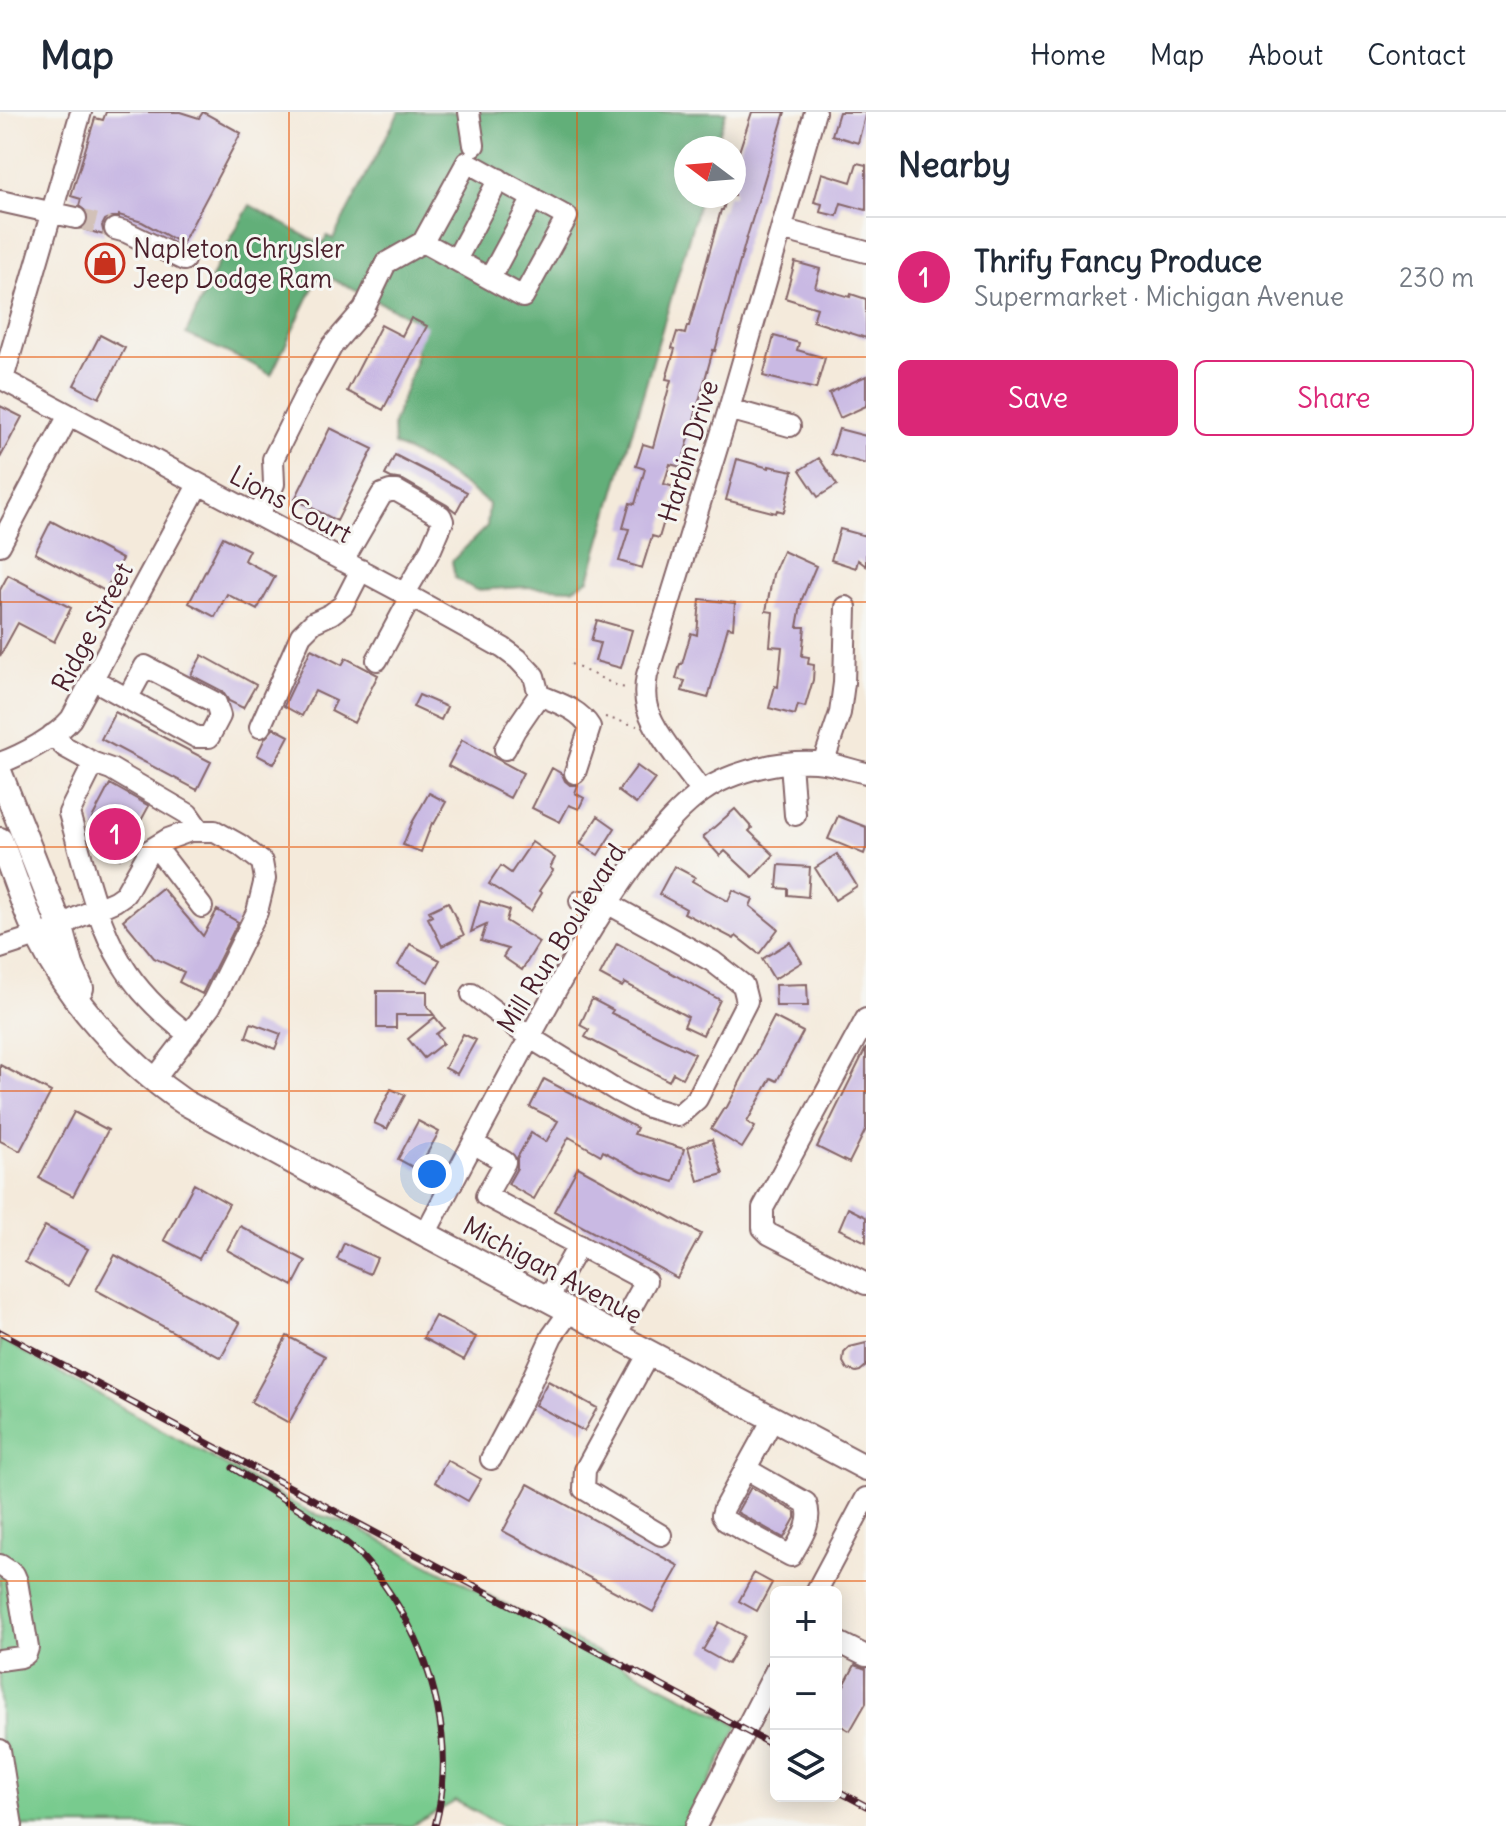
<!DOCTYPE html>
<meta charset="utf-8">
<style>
body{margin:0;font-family:Delius,sans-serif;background:#f2f2f3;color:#1f2937}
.controls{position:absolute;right:24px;bottom:24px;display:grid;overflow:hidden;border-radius:12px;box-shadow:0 4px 20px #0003}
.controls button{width:72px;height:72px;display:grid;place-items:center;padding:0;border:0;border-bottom:2px solid #e0e1e3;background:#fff;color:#1f2937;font:40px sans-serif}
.compass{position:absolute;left:674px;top:24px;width:72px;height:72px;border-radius:50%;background:#fff;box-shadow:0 4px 20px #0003;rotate:286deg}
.you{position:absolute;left:432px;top:1062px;width:28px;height:28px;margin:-20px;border:6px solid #fff;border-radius:50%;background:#1a73e8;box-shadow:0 0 0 12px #1a73e833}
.badge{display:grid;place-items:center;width:52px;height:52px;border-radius:50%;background:#db2777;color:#fff;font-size:26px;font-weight:700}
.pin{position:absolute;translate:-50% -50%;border:4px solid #fff;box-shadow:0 2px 8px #0006}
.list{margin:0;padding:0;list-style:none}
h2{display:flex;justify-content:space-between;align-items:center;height:104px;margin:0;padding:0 32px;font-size:34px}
h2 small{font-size:26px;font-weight:400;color:#747a83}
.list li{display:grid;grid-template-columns:52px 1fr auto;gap:24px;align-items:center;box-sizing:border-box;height:120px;padding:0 32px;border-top:2px solid #e0e1e3}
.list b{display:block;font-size:30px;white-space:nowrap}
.list p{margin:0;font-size:26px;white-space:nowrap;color:#747a83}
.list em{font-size:26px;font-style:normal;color:#747a83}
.actions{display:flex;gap:16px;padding:24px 32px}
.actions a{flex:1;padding:18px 0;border:2px solid #db2777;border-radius:12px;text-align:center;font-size:28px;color:#db2777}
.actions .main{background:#db2777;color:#fff}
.icon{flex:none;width:44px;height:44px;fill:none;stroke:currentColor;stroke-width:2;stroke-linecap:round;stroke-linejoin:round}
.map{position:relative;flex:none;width:866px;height:1714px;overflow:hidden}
header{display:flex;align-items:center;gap:48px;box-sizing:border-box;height:112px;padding:0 40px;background:#fff;border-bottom:2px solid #e0e1e3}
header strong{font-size:38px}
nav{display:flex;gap:44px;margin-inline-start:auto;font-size:28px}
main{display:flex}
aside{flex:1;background:#fff}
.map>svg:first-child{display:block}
.green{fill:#78cb8e;stroke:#61755c;stroke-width:2}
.forest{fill:#62af79;stroke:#566752;stroke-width:2}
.building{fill:#c9b9e3}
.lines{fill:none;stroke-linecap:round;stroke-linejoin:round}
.minor-tunnel{stroke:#d2c1b8;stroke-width:20;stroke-dasharray:20 10;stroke-linecap:butt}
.minor-casing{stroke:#866669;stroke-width:24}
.major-casing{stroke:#866669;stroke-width:28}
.path{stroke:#866669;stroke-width:2;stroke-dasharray:2 6;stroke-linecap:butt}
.minor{stroke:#fff;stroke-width:20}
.major{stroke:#fff;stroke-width:24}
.rail-casing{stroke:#4a1f2b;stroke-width:7}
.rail{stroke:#f6f6f2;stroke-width:4;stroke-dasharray:12;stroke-linecap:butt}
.grid{fill:none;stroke:#e8590c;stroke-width:2;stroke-opacity:0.55}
.labels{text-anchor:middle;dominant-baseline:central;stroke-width:6;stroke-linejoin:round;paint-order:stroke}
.poi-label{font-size:26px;fill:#4a1f2b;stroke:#f6f6f2;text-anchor:start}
.street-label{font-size:26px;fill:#4a1f2b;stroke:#f6f6f2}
</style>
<header>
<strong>Map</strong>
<nav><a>Home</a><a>Map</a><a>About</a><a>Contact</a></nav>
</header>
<main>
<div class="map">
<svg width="866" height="1714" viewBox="0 0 866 1714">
<rect width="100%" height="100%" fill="#f6f6f2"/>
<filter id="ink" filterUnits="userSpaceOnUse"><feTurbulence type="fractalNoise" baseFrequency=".0125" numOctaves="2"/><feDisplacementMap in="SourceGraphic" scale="16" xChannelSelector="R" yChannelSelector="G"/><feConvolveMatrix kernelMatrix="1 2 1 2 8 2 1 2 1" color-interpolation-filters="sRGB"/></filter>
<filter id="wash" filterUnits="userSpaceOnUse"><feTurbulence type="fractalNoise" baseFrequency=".006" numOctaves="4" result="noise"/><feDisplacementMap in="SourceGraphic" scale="32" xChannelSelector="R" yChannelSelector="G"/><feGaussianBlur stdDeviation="1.8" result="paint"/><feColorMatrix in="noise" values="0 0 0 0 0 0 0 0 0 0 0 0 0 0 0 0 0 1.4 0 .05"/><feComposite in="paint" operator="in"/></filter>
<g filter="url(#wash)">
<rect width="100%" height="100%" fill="#f4eadb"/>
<!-- green -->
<path class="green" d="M0,1227L311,1401L345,1410L739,1613L687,1714H502L456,1689L411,1714H0Z"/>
<!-- forest -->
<path class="forest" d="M399,0H461L468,40L482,39L477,0H726L715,36H686V84H701L589,467L573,477L524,475L476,478L455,466L452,449L487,414L489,392C458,367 430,349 394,333L393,312L415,251L418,209L320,161L271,263L250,251L186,222L221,144L250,93L316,130H323L327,124L333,127Z"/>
<g id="blocks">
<!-- building -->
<path class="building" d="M106,0H180L199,6L203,0L241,21L182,132L142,110L119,103V105H111L105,108L102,114L104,123L82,117L88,110V101L79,94L81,87L71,84L95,6L103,8Z
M752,0H785L746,128L715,239L713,238L681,355L670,352L664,372L674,375L659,426L652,424L642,456L619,449L629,417L623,416L630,391L635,392L645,357L636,354L643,332L653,335L671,268L666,267L675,237L672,236L677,220L685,222L687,214H689L721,98H723L727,84H734V55Z
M839,0H866L858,31L832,23Z
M857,51L866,53V98L841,91L837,104L820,100L822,92L814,90L822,61L851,70Z
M795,150L820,157L815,175L850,185L851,182L866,187V226L813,209L817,196L785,186Z
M411,206L427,214L383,298L347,279L381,213L402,224Z
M100,223L125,236L99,286L74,273Z
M774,224L799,231L797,238L825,246L816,277L763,264Z
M866,264V294L840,306L829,281Z
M0,294L22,305L0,346Z
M330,316L373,337L337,409L295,387Z
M839,317L866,324V352L831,342Z
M395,343L467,380L456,400L447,393L403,368L391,366L385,363Z
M819,346L837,373L818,385L800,358Z
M737,347L769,356V354L793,359L784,400L777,398L776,401L726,388Z
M51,409L122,447L105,479L35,441Z
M840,417L866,424V454L858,448L856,456L831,448Z
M223,425L249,438L244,448L275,465L257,498L227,482L215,505L189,491Z
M783,439L816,454L802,487L797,515H805L802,544L809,545L808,552L814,553L813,568L805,595L798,593L795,603L769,596L775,574L778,575L782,535L770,534L773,500L766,499L773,462Z
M8,463L71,496L54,530L18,511L0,544V478Z
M700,487L735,491L733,516L728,515L708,586L682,579L685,569L676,567L680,552H682L691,521L697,523Z
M597,508L632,518L621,556L595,549L600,531L591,529Z
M311,537L342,553L346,546L378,563L354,611L331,599L336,589L315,579L302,604L284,594Z
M202,543L256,573L243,596L229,589L222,579L191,563Z
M419,583L447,595L441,608L413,595Z
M115,600L211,650L197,678L101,627Z
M274,616L289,624L274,652L257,643L265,626Z
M462,628L523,661L510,686L448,654Z
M637,654L655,667L636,692L618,679Z
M552,656L562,662L565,669L570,673H578L575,681L584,686L579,697L569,693L560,710L532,696Z
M110,672L149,694L120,747L101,738L92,706Z
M429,681L446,690L434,712L432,711L421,740L403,733L412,711Z
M735,697L752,716L749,719L774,743L753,765L725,739L720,744L703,725Z
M598,704L615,716L598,743L580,732Z
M838,704L866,715V736L864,742L828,727Z
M532,730L555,746L550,756L553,758L539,779L542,781L531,799L489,772L501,754L511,761Z
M837,742L857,774L835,788L815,756Z
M779,753L810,755L808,785L788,783V777L777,776Z
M674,754L695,765L692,769L728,789L733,778L753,787L750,794L778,817L759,842L736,824L734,827L684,801L686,797L659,782Z
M162,776L203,824L217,798L238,810L202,882L179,870L184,860L154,846L123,808Z
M480,789L509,798L506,809L539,830L522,858L503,845L508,837L481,829L486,813L471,820Z
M448,790L464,823L442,834L428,806L432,804L429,799Z
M790,830L802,850L774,867L762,847Z
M617,831L720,888L703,923L684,914L688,905L625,871L622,875L600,863Z
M410,832L440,848L428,870L398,853Z
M807,872L808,894H776L775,873Z
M377,879H427V894L434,903H396V916H377Z
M592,887L613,898L611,901L695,942L682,966L673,961L669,969L585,925L589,918L580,913Z
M435,905L444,916L436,922L443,931L424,946L408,927Z
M774,905L803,920L777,969L771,966L747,1010L755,1015L742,1036L711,1017L724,996L726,997Z
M251,911L281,922L275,937L246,925Z
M463,922L476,928L457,962L445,956Z
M866,936V1017L849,1051L817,1035Z
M0,953L51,980L20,1039L0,1029Z
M544,967L637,1016L634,1022L684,1037L674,1070L642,1060L603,1039L601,1043L569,1025L534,1087L508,1072L517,1056V1046L531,1021L546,1030L558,1009L530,995Z
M391,977L405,983L387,1017L374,1011Z
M74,1000L108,1018L73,1084L39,1066Z
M418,1009L439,1020L418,1058L398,1047Z
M712,1027L723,1062L698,1069L688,1035Z
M578,1055L701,1122L677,1166L554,1099Z
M194,1072L229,1092L199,1147L164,1128Z
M848,1096L866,1105V1130L839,1117Z
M45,1114L88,1137L68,1174L25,1150Z
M240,1114L306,1149L293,1174L227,1138Z
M344,1131L377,1146L370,1162L337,1147Z
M115,1143L240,1211L221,1246L96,1178Z
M435,1204L476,1225L464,1248L423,1226Z
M287,1224L325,1244L289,1311L251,1290Z
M866,1231V1254L860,1259L856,1260L847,1257L843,1250L844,1241L850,1235Z
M548,1269L597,1296L584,1319L535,1293Z
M447,1348L481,1367L468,1389L435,1370Z
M528,1372L679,1454L653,1500L503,1419Z
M751,1375L795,1400V1406L784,1426L737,1400Z
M754,1461L772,1471L757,1499L739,1489Z
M719,1510L744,1524L728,1552L703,1538Z
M855,1553L866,1557V1591L850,1619L836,1611V1588Z"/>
</g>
</g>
<g filter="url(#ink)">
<use href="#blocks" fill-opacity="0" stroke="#866669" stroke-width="2"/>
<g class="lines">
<!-- minor-tunnel -->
<path class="minor-tunnel" d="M76,106L115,117"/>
<!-- minor casing -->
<g class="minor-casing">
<path id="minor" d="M469,0L474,33
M0,89L76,106
M115,117L126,120L184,148
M781,117L866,140
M456,148L499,67
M490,166L533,86
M0,266L411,485L503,536L518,547L534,564L539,583
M3,267L81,0
M729,297L790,314
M258,404L274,372L273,347L305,283L332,234L364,197L386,151L423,130L467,50L567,105L523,185L423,130
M0,433L69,303
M343,449L382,382L390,379H397L441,404L443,409L431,437L405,481
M377,548L411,485
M94,568L196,625H209L220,604L216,591L145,554L127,587
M539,583C558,591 579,597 590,615L575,661
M260,615L301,523L314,510L331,502L343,493L361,458
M52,623L65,635L94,651L69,701C83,749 96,810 122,852C139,881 163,903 189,923
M505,637L515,618L539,583
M0,651C22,643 56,625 71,607L198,373
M94,651L111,657L188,702L200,719
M791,651L795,703
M823,651L840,601L844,571L846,495
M702,680C686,657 654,621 647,595C644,584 645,574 647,563L729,297L815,0
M156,735L202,795
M0,836L61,816L74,807L115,789L125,782L150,738L168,727L190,719H215L240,733L262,750L265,767L257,800L210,895L154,968
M472,882L529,925L617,979L648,995L678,1004L697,987L747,889L743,873L712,849L607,791L580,789
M866,907L763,1096V1116L769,1122L866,1172
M473,1031L505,1050L486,1084L646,1169L616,1223
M425,1122C470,1037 514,952 561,869C586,825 612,782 643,741C660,719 679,696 702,680C733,658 787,646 825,651C838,653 852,658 866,661
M548,1187L579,1133
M649,1241L585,1358L584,1377L661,1423
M491,1347L523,1287L552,1224L570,1199
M746,1357L806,1391C814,1411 800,1427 791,1444L726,1409L722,1403L724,1396L773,1307
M0,1453L14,1462L17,1469L28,1536L26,1542L21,1545L0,1548
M816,1480L866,1386
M836,1529L866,1544
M0,1638L12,1714
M696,1714L776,1558"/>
</g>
<!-- major casing -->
<g class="major-casing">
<path id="major" d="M0,662L61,816L71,853L81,876
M0,728C13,760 23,794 38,825C69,889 125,950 184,990L425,1122L866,1356"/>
</g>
<!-- path -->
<path class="path" d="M571,552L620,575L628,576
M605,605L637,614"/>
<!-- minor -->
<use href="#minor" class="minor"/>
<!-- major -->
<use href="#major" class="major"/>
<!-- rail casing -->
<g class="rail-casing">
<path id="rail" d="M0,1220L776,1635
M233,1356C274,1382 318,1406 355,1438C370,1452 382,1469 393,1486C435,1551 456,1637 435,1714
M836,1678L866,1694"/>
</g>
<!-- rail -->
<use href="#rail" class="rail"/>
</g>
</g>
<!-- grid -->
<path class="grid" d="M289,0V1714M577,0V1714M0,245H866M0,490H866M0,735H866M0,979H866M0,1224H866M0,1469H866"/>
<!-- icons -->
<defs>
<g id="shop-ring" transform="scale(2)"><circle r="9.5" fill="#f6f6f2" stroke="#c8321e" stroke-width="1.5"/><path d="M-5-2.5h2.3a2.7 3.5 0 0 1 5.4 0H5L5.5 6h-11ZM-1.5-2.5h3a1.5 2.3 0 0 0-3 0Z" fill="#c8321e"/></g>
</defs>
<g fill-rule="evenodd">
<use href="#shop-ring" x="105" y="151"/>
</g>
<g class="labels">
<!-- poi labels -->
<g class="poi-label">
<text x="133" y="136">Napleton Chrysler<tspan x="133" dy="30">Jeep Dodge Ram</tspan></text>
</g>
<!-- street labels -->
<g class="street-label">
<text transform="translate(688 339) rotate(-73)">Harbin Drive</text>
<text transform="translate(291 392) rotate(28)">Lions Court</text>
<text transform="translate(92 515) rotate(-62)">Ridge Street</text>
<text transform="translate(561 826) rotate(-58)">Mill Run Boulevard</text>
<text transform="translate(553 1158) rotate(28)">Michigan Avenue</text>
</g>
</g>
</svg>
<div class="controls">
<button>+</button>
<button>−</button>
<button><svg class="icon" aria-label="layers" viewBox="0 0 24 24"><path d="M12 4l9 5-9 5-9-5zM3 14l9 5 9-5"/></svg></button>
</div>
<svg class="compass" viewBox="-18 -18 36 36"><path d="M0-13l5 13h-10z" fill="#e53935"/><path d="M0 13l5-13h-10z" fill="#747a83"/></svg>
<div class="you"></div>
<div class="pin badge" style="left:115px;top:722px">1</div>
</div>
<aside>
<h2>Nearby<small></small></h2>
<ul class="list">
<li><span class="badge">1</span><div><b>Thrify Fancy Produce</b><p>Supermarket · Michigan Avenue</p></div><em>230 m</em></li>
</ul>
<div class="actions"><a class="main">Save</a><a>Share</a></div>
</aside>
</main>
